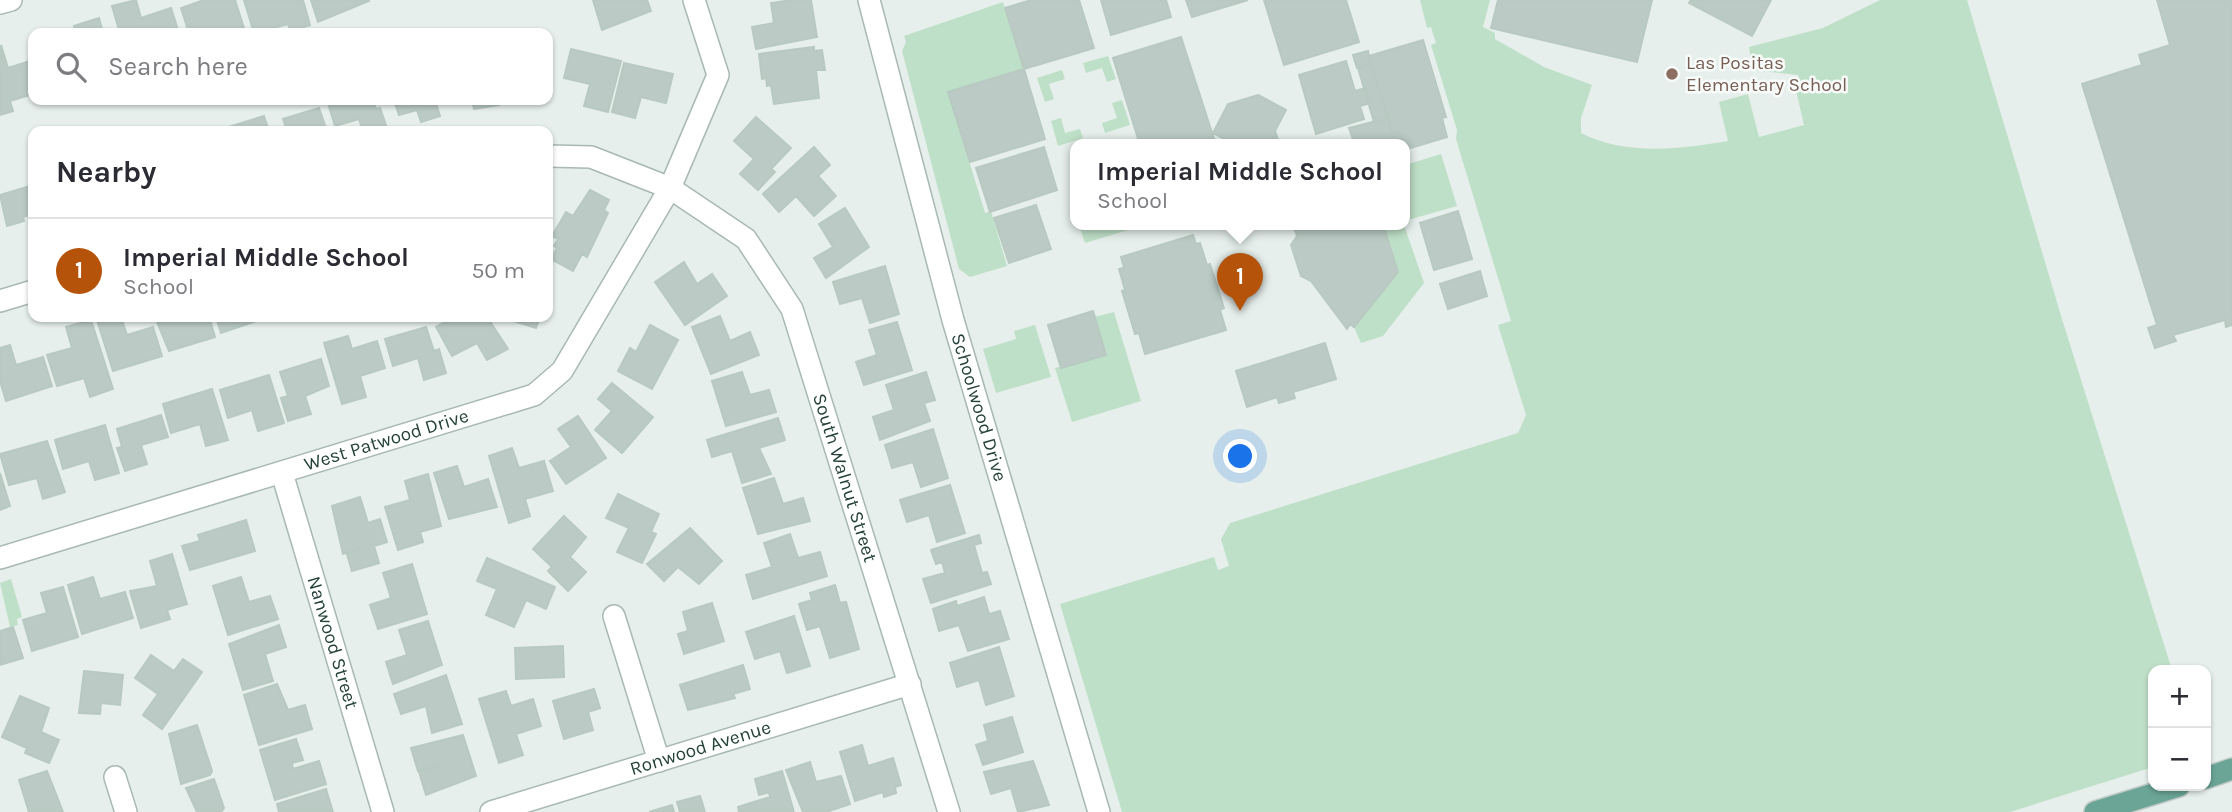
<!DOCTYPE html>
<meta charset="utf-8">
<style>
body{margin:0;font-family:Karla,sans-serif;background:#f7f7f7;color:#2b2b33}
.controls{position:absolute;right:21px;bottom:21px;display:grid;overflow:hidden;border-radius:14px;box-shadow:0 2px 5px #0004}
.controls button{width:63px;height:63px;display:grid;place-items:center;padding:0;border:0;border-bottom:2px solid #e1e1e2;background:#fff;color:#2b2b33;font:35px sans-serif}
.you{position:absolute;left:1241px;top:457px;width:24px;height:24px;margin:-18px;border:5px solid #fff;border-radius:50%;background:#1a73e8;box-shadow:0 0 0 10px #1a73e833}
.badge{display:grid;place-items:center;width:46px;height:46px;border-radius:50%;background:#b45309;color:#fff;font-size:23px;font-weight:700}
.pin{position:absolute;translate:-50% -58px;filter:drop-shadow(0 2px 4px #0008)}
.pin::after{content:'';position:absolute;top:37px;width:24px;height:21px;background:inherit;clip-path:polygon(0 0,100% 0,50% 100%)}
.popup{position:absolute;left:1070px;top:139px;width:340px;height:91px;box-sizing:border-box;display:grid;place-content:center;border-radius:14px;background:#fff;filter:drop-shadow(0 2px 5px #0005);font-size:23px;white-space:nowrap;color:#7c7c81}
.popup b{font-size:26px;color:#2b2b33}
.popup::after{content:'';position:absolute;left:50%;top:100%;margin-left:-14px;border:14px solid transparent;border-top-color:#fff}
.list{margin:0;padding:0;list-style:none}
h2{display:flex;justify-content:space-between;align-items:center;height:91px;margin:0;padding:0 28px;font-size:30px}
h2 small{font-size:23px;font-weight:400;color:#7c7c81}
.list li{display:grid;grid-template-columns:46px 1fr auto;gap:21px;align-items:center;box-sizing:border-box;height:105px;padding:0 28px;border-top:2px solid #e1e1e2}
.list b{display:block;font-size:26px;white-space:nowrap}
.list p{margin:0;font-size:23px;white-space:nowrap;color:#7c7c81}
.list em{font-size:23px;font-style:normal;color:#7c7c81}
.icon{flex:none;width:38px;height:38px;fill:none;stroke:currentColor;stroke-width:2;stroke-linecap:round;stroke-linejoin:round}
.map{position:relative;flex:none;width:2232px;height:812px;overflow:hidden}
.search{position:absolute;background:#fff;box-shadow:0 2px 5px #0004;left:28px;top:28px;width:525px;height:77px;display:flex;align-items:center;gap:18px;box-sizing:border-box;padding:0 24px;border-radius:14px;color:#7c7c81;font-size:26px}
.panel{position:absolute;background:#fff;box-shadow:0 2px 5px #0004;left:28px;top:126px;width:525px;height:196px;border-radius:14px}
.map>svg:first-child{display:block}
.green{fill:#bfe0c8}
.building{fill:#bbcac4;stroke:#b8c9c2;stroke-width:2}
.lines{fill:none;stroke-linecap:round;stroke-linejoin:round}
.street-casing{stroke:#a8b8b2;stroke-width:24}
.primary-casing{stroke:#c2cac8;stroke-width:24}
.street{stroke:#fff;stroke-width:21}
.primary{stroke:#6aa596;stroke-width:21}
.education-dot{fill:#8d6e63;stroke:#f7fbf9;stroke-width:2.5}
.labels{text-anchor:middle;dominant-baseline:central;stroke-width:5;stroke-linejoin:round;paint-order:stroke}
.education-label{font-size:19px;fill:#785e54;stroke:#f7fbf9;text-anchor:start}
.street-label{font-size:19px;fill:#24423a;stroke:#f7fbf9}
</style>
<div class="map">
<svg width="2232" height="812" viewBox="0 0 2232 812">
<rect width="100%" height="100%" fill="#e6efeb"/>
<!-- green -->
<path class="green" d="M1420,0H1490L1483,27L1495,33V39L1544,67L1592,85L1581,118V133C1625,156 1681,149 1728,141L1719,102L1748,94L1759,137L1804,125L1795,86L1800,84L1798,75L1753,70L1749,47L1823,28L1880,0H1967L2062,319L2172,670H2153V767L2010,812H1122L1060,604L1214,557L1218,570L1229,566L1221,539L1230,523L1518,433L1526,415L1498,325L1511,321L1456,139L1457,130L1431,45L1436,43L1431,27L1427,28Z
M1003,2L1024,69L948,92L985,213L991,211L1007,266L970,277L959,269L902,51L906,42L904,36Z
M1108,56L1116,79L1107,82L1102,68L1086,73L1083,63Z
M1062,70L1065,79L1049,84L1054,99L1045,102L1037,78Z
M1122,100L1130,125L1105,133L1102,123L1117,118L1112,103Z
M1061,118L1065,133L1080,129L1083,138L1058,146L1051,121Z
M1441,154L1457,206L1408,220L1405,210V165Z
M1079,225H1145L1085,243Z
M1383,225H1404L1424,283L1383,336L1361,343L1354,327L1398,272Z
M1114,312L1141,401L1072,422L1055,368L1105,355L1094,317Z
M1035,325L1051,377L996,393L983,349L1016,339L1014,331Z
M11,579L22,617L17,619L18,625L10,627L0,583Z"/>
<!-- building -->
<path class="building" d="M136,0L141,18L171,8L179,33H120L112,6Z
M204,0H235L244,28L241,29L242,33H189L181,8Z
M244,0H303L310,25L290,31L288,24L254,33Z
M311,0H368L369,1L318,22Z
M593,0H647L651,11L602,30Z
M792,0H811L817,37L756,49L752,27L774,23L771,3Z
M1031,0H1079L1094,48L1024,69L1005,8Z
M1101,0H1166L1171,17L1111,35Z
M1186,0H1248L1192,17Z
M1264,0H1346L1359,42L1284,65Z
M1498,0H1652L1637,62L1491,28Z
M1691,0H1771L1752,36L1689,3Z
M2157,0H2232V325L2226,327L2225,320L2173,335L2176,341L2155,348L2148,328L2157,325L2082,84L2142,65L2139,55L2170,45Z
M99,18L103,33H76L74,26Z
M1181,37L1216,145H1140L1113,58Z
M1423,40L1446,117L1442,118L1447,137L1404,150L1399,131L1392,133L1369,56Z
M1,45L8,68L33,60V94L10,101L13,111L0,115Z
M814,47V51L822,50L825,70H816L819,98L774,104L771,85L767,86L766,78L762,79L759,54Z
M571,49L621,61L608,112L584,106L590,84L564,78Z
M1368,51L1371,64L1357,68L1353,55Z
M1346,61L1355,91L1366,88L1371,103L1360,106L1364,119L1316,134L1299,75Z
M624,63L673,74L666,103L641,97L635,118L612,112Z
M1371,64L1388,118L1374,122L1358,68Z
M1024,69L1045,139L970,162L948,92Z
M1258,95L1286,110L1275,131L1280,145H1236L1213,133L1228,104Z
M327,100H373L376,109L380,108L388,131H363L359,119L335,126Z
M394,100H435L440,116L421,122L417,110L399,115Z
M472,100H498L499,105L474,109Z
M319,108L327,131H287L283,119Z
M264,116L269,131H219V130Z
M756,117L791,148L771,169L775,172L758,190L740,174L754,159L734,141Z
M1388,118L1392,133L1399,131L1403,145H1355L1349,128Z
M814,147L830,165L818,176L836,196L814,216L796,196L779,212L763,194Z
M1044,147L1057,190L990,212L976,168Z
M33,185V216L32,214L23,217L24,221L7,226L0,195Z
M590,190L609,200L604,210L608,213L587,257L582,254L573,271L551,259L557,248L554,246L558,239L552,236L566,212L573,216Z
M1036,205L1051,249L1009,263L994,218Z
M845,208L869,247L826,278L814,258L833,247L819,224Z
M1458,211L1472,259L1434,270L1420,223Z
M1293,225H1383L1398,272L1354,327L1350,324L1347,329L1311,281L1301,276L1291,245L1297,236Z
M1193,235L1196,244L1200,243L1207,265L1210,264L1224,308L1220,310L1226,330L1145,354L1139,333L1135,334L1122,291L1125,290L1119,269L1124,268L1121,257Z
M684,262L697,284L712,274L727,296L685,325L655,282Z
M885,266L899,314L870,323L862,298L840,304L833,282Z
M1480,271L1487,296L1448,309L1440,284Z
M1093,311L1106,355L1061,368L1048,325Z
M720,316L730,341L750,332L759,355L711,374L692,327Z
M108,317H121L127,335L153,327L162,356L113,371L97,320Z
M155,317H209L215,337L169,351Z
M216,317H268L221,333Z
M454,317H487L508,349L487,360L477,343L452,356L436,327Z
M501,317H540L536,328Z
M91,320L113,389L90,397L84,378L57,386L47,355L72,348L66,327Z
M897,322L912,370L864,385L856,362L877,355L869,330Z
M650,325L678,340L652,389L618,371L630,348L636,352Z
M426,327L434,351L439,349L446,373L424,380L418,358L393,366L385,339Z
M348,336L352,349L377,341L385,368L360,376L366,397L342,404L324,343Z
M1325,343L1336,379L1293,392L1295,398L1279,403L1277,397L1247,407L1236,371Z
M10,345L16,365L43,357L52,386L6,401L0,381V348Z
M321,359L329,386L305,396L311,414L288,421L281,398L288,396L280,372Z
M742,372L750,395L769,390L776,412L726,426L712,381Z
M926,372L935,400L924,403L930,421L880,440L873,417L894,410L886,385Z
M269,375L284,423L258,431L252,410L228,418L220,390Z
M612,383L653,417L622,453L595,430L612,411L598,399Z
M212,389L228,440L206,446L200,424L171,433L163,404Z
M161,415L168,437L141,445L147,464L125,471L117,448L122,447L117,429Z
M578,416L606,458L566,484L550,461L571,447L558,429Z
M778,418L785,440L759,448L771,474L742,483L732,451L712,457L707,440Z
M105,425L119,473L95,480L89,461L63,469L55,440Z
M933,429L948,478L921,487L913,462L892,468L885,445Z
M47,441L65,492L43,499L37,478L9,485L0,454Z
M512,448L519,468L544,461L553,491L525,499L530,516L509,523L489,456Z
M457,466L464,487L488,479L497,507L449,519L434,473Z
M0,473L10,506L0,510Z
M428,474L441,526L420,532L423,542L398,550L385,507L410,500L405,481Z
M774,478L783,504L803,498L810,521L758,534L743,488Z
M950,485L965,533L937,542L929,515L907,522L900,500Z
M618,494L659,514L651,532L656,534L642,563L617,552L629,528L606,518Z
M360,497L368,523L380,519L387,542L374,546L379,563L352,571L347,554L360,548L343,554L332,506Z
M564,516L586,537L570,557L586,572L568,591L548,571L552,567L533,549Z
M246,520L255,551L190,570L182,546L200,541L198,535Z
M690,528L722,561L699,584L678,567L664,581L647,564Z
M790,534L798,558L820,552L827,576L753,599L746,575L772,567L764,543Z
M979,535L981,543L974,545L982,573L987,572L991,584L931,603L923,579L945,573L942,562L936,564L931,550Z
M172,554L187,604L167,610L170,619L141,628L130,591L157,586L150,561Z
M487,558L555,587L546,609L526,600L514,627L486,615L497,589L477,581Z
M412,564L427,614L378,629L370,605L391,598L383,573Z
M93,577L100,599L125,592L133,618L82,634L68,585Z
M241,577L249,602L270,596L278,619L228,635L213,586Z
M835,585L840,603L846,602L859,649L830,658L820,626L807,630L799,604L812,600L810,593Z
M63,587L78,637L32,651L23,620L47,613L41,593Z
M984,597L989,614L1000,611L1009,639L968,651L959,625L939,631L933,609L956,601L957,606Z
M712,603L724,641L684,654L678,634L688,631L683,612Z
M794,616L810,666L787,673L780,651L755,659L746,632Z
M428,621L442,665L393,684L386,662L407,655L399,630Z
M279,625L286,647L265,654L273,681L243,690L229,644Z
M13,627L23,658L0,665V631Z
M563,646L564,677L516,679L515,648Z
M999,647L1014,696L986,705L979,680L957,687L950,663Z
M151,655L174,671L183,659L202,672L162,729L143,715L158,694L135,678Z
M743,665L750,689L733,694L735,698L688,710L680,685Z
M84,671L123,675L120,705L101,703L100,714L79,713Z
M446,675L462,724L432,733L426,706L401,714L394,694Z
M277,684L288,710L305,705L312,729L259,745L244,695Z
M594,689L600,708L588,712L593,730L564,739L553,701Z
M506,691L511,706L533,699L541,726L516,734L523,755L499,763L479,699Z
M20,696L49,708L41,732L59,740L49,763L25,753L27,748L2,737Z
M1012,717L1023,752L983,765L976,745L988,741L984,725Z
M197,725L212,771L210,775L181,784L169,734Z
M463,735L476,776L426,795L419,772L439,765L418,771L411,748Z
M296,739L303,760L292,763L293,769L319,761L326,784L275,800L260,750Z
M862,745L868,766L893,758L901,785L895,787L896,793L884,797L883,792L855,801L840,752Z
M1033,761L1049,805L1018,812L1011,788L991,794L984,772Z
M810,762L816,782L841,776L850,804L826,812H803L786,770Z
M47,771L63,812H29L19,780Z
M782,771L794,812H739L738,807L770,797L769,792L759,795L755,779Z
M214,779L224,808L221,812H197L186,788Z
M326,789L333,812H279L277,804Z
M700,796L705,812H680L677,802Z
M672,805L674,812H649Z"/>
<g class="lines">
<!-- street casing -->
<g class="street-casing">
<g id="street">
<path id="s1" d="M869,0L953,320L1099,812"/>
<path d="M0,3L11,0"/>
<path id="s2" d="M548,156L591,157L670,188L746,239L792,309L949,812"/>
<path d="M0,301L33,291"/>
<path id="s3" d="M282,473L383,812"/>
<path id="s4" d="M0,558L534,395L562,371L670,188L718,75L694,0"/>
<path d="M614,616L659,761"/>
<path d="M115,777L126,812"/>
<path id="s5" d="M491,812L910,684"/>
</g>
</g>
<!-- primary casing -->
<g class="primary-casing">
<path id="primary" d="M2206,778L2232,769
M2095,812L2179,786"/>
</g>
<!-- street -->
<use href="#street" class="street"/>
<!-- primary -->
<use href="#primary" class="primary"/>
</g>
<!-- markers -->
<circle class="education-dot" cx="1672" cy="74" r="7"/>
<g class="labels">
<!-- education labels -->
<g class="education-label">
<text x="1686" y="63">Las Positas<tspan x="1686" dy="22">Elementary School</tspan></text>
</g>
<!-- street labels -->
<g class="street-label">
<text stroke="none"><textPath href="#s1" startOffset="422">Schoolwood Drive</textPath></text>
<text stroke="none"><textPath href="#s4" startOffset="404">West Patwood Drive</textPath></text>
<text stroke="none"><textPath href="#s2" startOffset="480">South Walnut Street</textPath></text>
<text stroke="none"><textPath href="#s3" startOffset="177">Nanwood Street</textPath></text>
<text stroke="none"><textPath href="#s5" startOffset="219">Ronwood Avenue</textPath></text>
</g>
</g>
</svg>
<div class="controls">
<button>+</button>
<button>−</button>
</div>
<div class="you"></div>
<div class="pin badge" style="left:1240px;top:311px">1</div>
<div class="popup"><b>Imperial Middle School</b>School</div>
<div class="search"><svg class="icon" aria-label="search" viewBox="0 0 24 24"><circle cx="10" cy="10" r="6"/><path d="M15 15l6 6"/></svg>Search here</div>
<section class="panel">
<h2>Nearby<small></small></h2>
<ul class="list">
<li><span class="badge">1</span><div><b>Imperial Middle School</b><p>School</p></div><em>50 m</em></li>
</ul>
</section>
</div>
